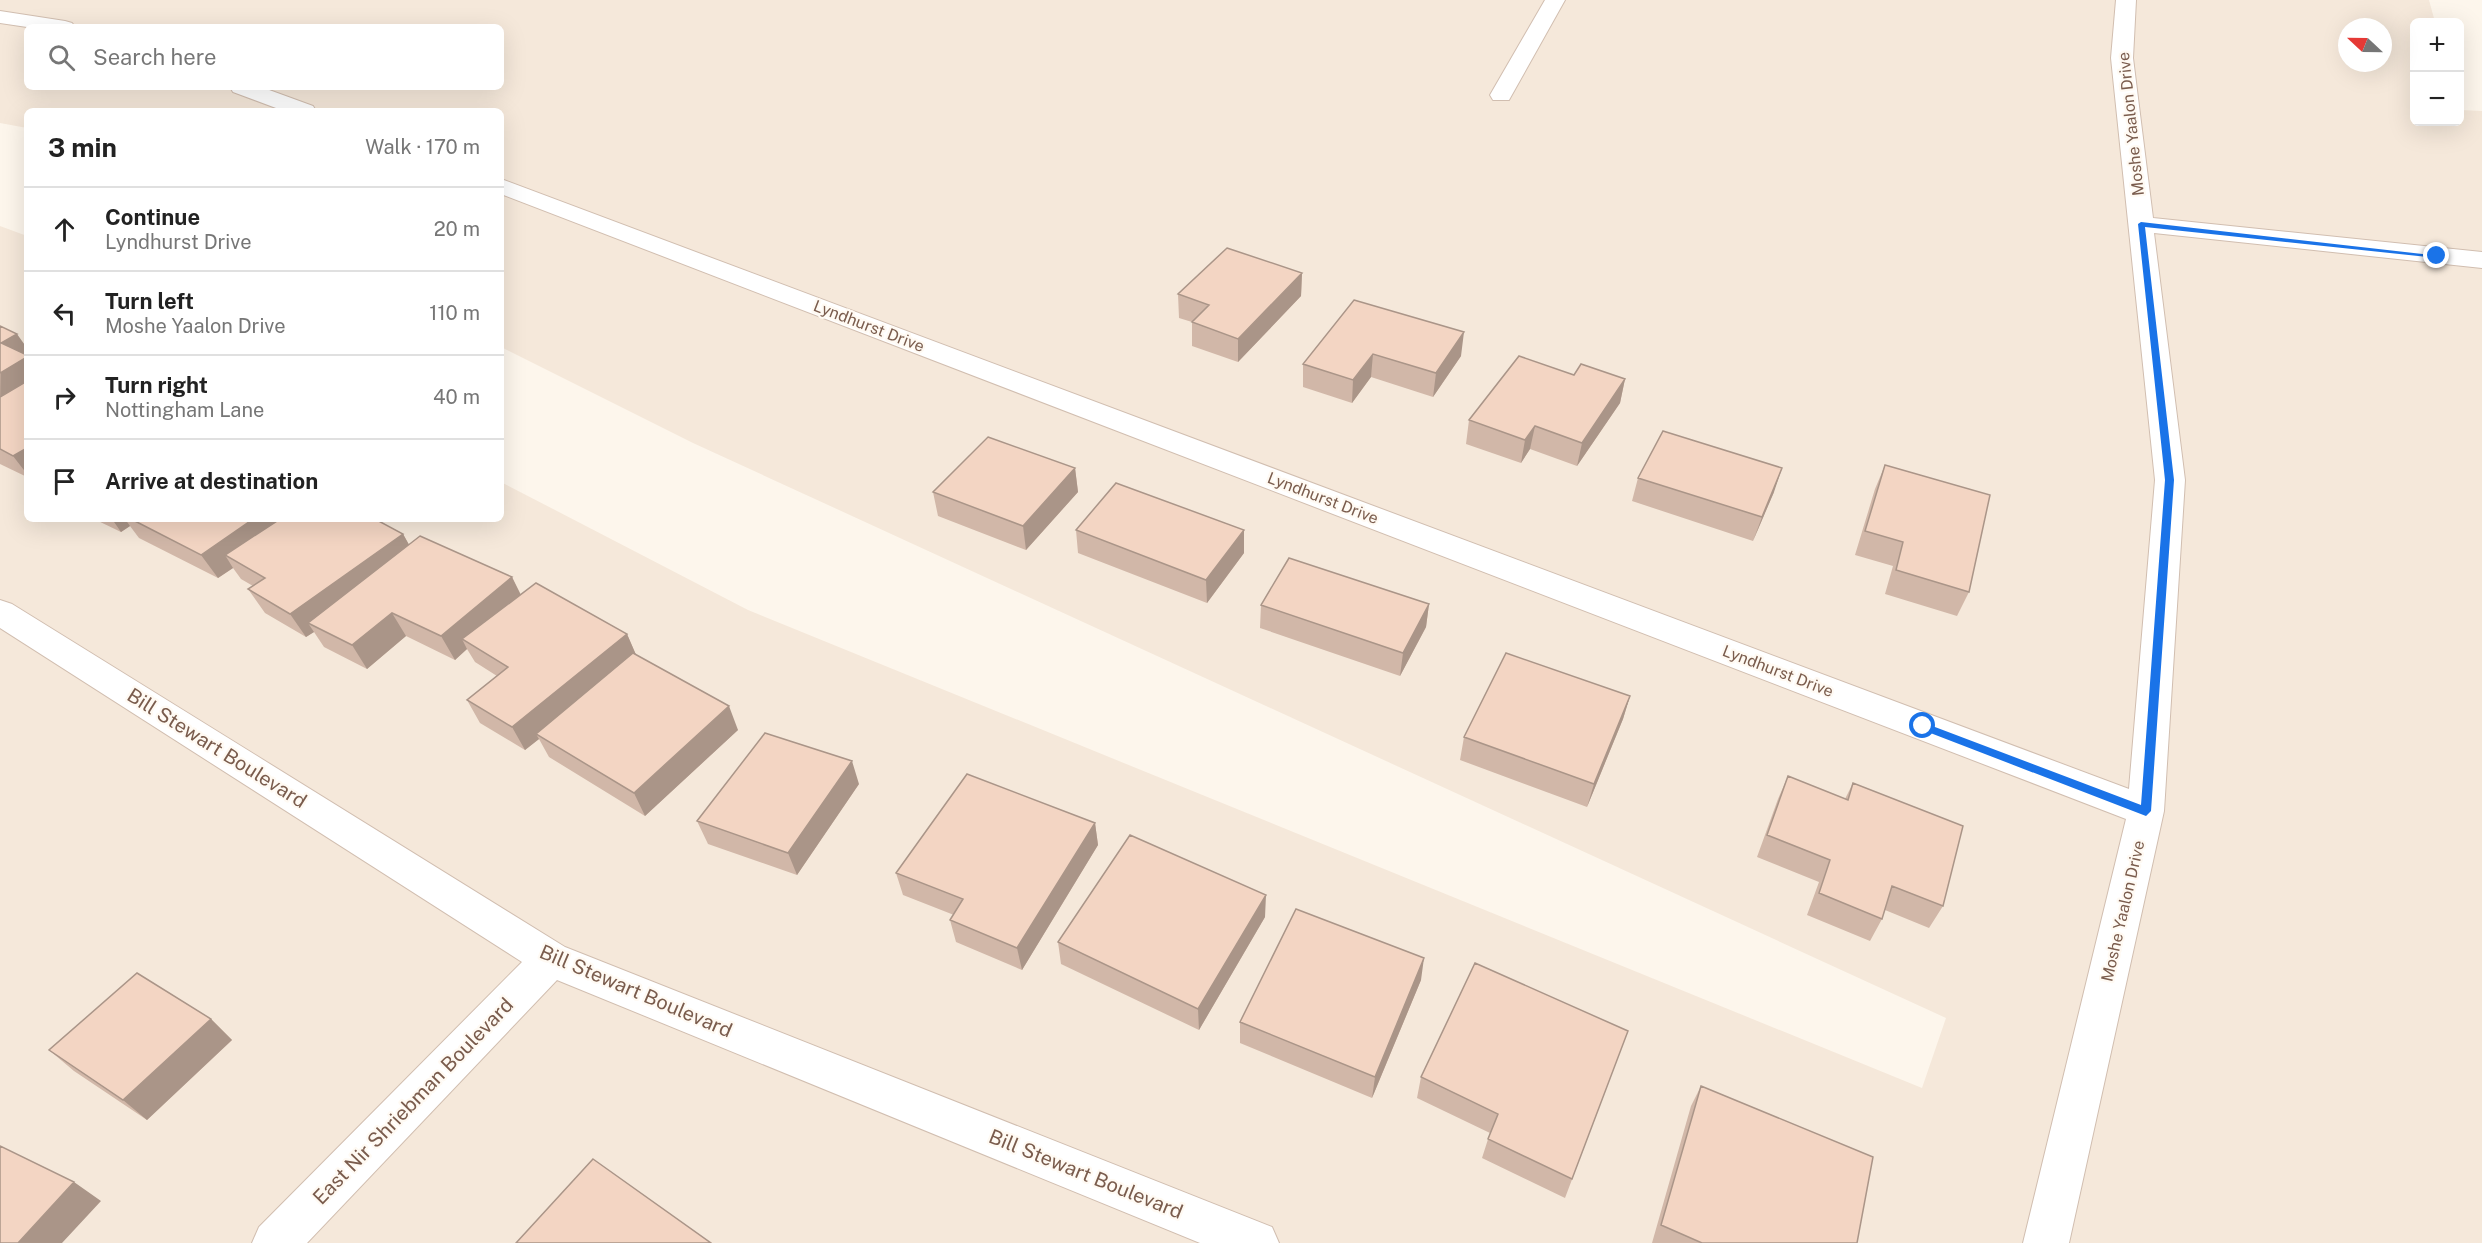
<!DOCTYPE html>
<meta charset="utf-8">
<style>
body{margin:0;font-family:"Public Sans",sans-serif;background:#f2f2f2;color:#222}
.controls{position:absolute;right:18px;top:18px;display:grid;overflow:hidden;border-radius:9px;box-shadow:0 6px 24px #0002}
.controls button{width:54px;height:54px;display:grid;place-items:center;padding:0;border:0;border-bottom:2px solid #e0e0e0;background:#fff;color:#222;font:30px sans-serif}
.compass{position:absolute;left:2338px;top:18px;width:54px;height:54px;border-radius:50%;background:#fff;box-shadow:0 6px 24px #0002;rotate:292deg}
.stop{position:absolute;width:18px;height:18px;margin:-14px;border:4px solid #1a73e8;border-radius:50%;background:#fff}
.stop.end{background:#1a73e8;border-color:#fff;box-shadow:0 2px 6px #0008}
.list{margin:0;padding:0;list-style:none}
h2{display:flex;justify-content:space-between;align-items:center;height:78px;margin:0;padding:0 24px;font-size:26px}
h2 small{font-size:20px;font-weight:400;color:#767676}
.list li{display:grid;grid-template-columns:39px 1fr auto;gap:18px;align-items:center;box-sizing:border-box;height:84px;padding:0 24px;border-top:2px solid #e0e0e0}
.list b{display:block;font-size:22px;white-space:nowrap}
.list p{margin:0;font-size:20px;white-space:nowrap;color:#767676}
.list em{font-size:20px;font-style:normal;color:#767676}
.icon{flex:none;width:33px;height:33px;fill:none;stroke:currentColor;stroke-width:2;stroke-linecap:round;stroke-linejoin:round}
.map{position:relative;flex:none;width:2482px;height:1243px;overflow:hidden}
.search{position:absolute;background:#fff;box-shadow:0 6px 24px #0002;left:24px;top:24px;width:480px;height:66px;display:flex;align-items:center;gap:15px;box-sizing:border-box;padding:0 21px;border-radius:9px;color:#767676;font-size:22px}
.panel{position:absolute;background:#fff;box-shadow:0 6px 24px #0002;left:24px;top:108px;width:480px;height:414px;border-radius:9px}
.map>svg:first-child{display:block}
.residential{fill:#f5e8da;fill-rule:evenodd}
.lines{fill:none;stroke-linecap:round;stroke-linejoin:round}
.minor-casing{stroke:#d1beb0;stroke-width:2}
.minor{fill:#fff;fill-rule:evenodd}
.wall{fill:#d1b7a8}
.shaded-wall{fill:#aa9588}
.building{fill:#f3d5c3;stroke:#aa9588;stroke-width:1.5}
.route{fill:#1a73e8}
.labels{text-anchor:middle;dominant-baseline:central;stroke-width:4.5;stroke-linejoin:round;paint-order:stroke}
.street-label{font-size:16px;fill:#7a5c4d;stroke:#fffaf3}
.near-street-label{font-size:20px;fill:#7a5c4d;stroke:#fffaf3}
</style>
<div class="map">
<svg width="2482" height="1243" viewBox="0 0 2482 1243">
<rect width="100%" height="100%" fill="#fdf6ec"/>
<!-- residential -->
<path class="residential" d="M0,0H2429L2435,22H2414V122H2460V107L2461,110L2482,111V1243H0V226L27,236V519H501V482L748,610L1922,1088L1946,1018L693,443L501,347V111H27V128L0,123ZM27,27H501V87H27ZM2347,27H2383V63H2347Z"/>
<g class="lines">
<!-- minor casing -->
<g class="minor-casing">
<path id="minor" d="M1545,0H1565L1509,100H1493L1490,95Z
M2116,0H2136L2133,58L2153,218L2482,252V268L2154,233L2185,480L2164,811L2069,1243H2023L2126,819L501,194V179L2129,789L2155,480L2111,58Z
M0,11L65,21L72,23L75,27H27L0,23Z
M230,87H261L313,106L316,111H284L233,92Z
M0,600L12,604L565,947L1272,1227L1279,1243H1200L557,980L307,1243H252L259,1227L522,962L0,628Z"/>
</g>
<!-- minor -->
<use href="#minor" class="minor"/>
</g>
<!-- wall -->
<path class="wall" d="M1302,273L1301,296L1238,362L1192,346V322L1179,318L1178,294Z
M1354,300L1461,356L1433,397L1371,377L1352,403L1303,387V364Z
M0,326L27,348V477L0,464Z
M1574,375L1625,379L1620,403L1577,466L1530,449L1521,463L1466,444L1469,420Z
M1885,465L1969,592L1957,616L1885,594L1893,566L1855,555L1875,489Z
M1075,468L1078,492L1026,550L938,516L933,492Z
M1638,478L1774,492L1753,541L1632,501Z
M94,519H375L403,534L409,545L512,577L520,595L627,634L636,655L738,730L645,816L549,757L539,739L525,750L480,723L467,700L497,676L475,662L467,649L455,660L406,636L367,669L324,647L314,632L306,637L265,613L248,589L253,586L241,579L233,568L218,578L139,538L130,526L121,532Z
M1076,530L1244,553L1207,603L1078,553Z
M1429,604L1426,627L1400,676L1260,628L1261,605Z
M1630,696L1623,719L1587,807L1460,760L1464,737Z
M1788,776L1845,799L1853,783L1943,906L1929,928L1885,910L1882,919L1870,941L1807,915L1819,882L1757,857L1778,799Z
M859,784L797,875L708,844L697,821Z
M1095,823L1098,845L1022,970L956,942L950,920L954,915L903,895L896,873Z
M1265,917L1199,1030L1061,964L1058,942Z
M1421,980L1372,1098L1240,1043V1022Z
M211,1019L232,1040L147,1120L74,1071L49,1050Z
M1628,1031L1565,1198L1482,1158L1490,1133L1417,1098L1421,1077Z
M1701,1086L1857,1243H1652L1691,1106Z"/>
<!-- shaded-wall -->
<path class="shaded-wall" d="M1302,273L1301,296L1238,362V339Z
M1464,332L1461,356L1433,397L1436,373Z
M17,334L27,348V391L0,407L1,343Z
M1373,354L1371,377L1352,403L1353,380Z
M1625,379L1620,403L1577,466L1582,443Z
M1535,426L1530,449L1521,463L1525,440Z
M27,448V474L13,456Z
M1075,468L1078,492L1026,550L1023,526Z
M1782,468L1774,492L1753,541L1762,517Z
M112,519H125L130,526L121,532Z
M253,519H302L225,555L233,568L218,578L201,555Z
M1244,530V553L1207,603L1206,580Z
M403,534L416,557L308,623L314,632L306,637L290,614Z
M512,577L524,601L462,639L467,649L455,660L441,636Z
M1429,604L1426,627L1400,676L1403,653Z
M392,613L406,636L367,669L352,645Z
M627,634L637,657L536,734L539,739L525,750L512,727Z
M1630,696L1623,719L1587,807L1594,784Z
M729,706L738,730L645,816L634,793Z
M852,761L859,784L797,875L788,853Z
M1095,823L1098,845L1022,970L1017,948Z
M1266,895L1265,917L1199,1030L1198,1009Z
M1424,958L1421,980L1372,1098L1375,1077Z
M211,1019L232,1040L147,1120L123,1100Z
M74,1182L101,1201L62,1243H18Z"/>
<!-- building -->
<path class="building" d="M1227,248L1302,273L1238,339L1192,322L1209,305L1178,294Z
M1354,300L1464,332L1436,373L1373,354L1353,380L1303,364Z
M0,326L17,334L1,343L27,355V357L0,373Z
M1519,356L1574,375L1581,364L1625,379L1582,443L1535,426L1525,440L1469,420Z
M27,381V448L13,456L0,449V397Z
M1663,431L1782,468L1762,517L1638,478Z
M988,437L1075,468L1023,526L933,492Z
M1885,465L1990,495L1969,592L1896,570L1903,542L1865,531Z
M1116,483L1244,530L1206,580L1076,530Z
M131,519H253L201,555Z
M280,519H375L403,534L290,614L248,589L265,578L225,555Z
M420,536L512,577L441,636L392,613L352,645L308,623Z
M1289,558L1429,604L1403,653L1261,605Z
M536,583L627,634L512,727L467,700L508,667L462,639Z
M633,653L729,706L634,793L536,734Z
M1506,653L1630,696L1594,784L1464,737Z
M765,733L852,761L788,853L697,821Z
M967,774L1095,823L1017,948L950,920L963,899L896,873Z
M1788,776L1848,800L1853,783L1963,826L1943,906L1892,886L1882,919L1819,893L1830,860L1767,835Z
M1130,835L1266,895L1198,1009L1058,942Z
M1296,909L1424,958L1375,1077L1240,1022Z
M1475,963L1628,1031L1572,1179L1488,1139L1498,1114L1421,1077Z
M137,973L211,1019L123,1100L49,1050Z
M1701,1086L1873,1157L1857,1243H1702L1661,1225Z
M0,1146L74,1182L18,1243H0Z
M593,1159L711,1243H516Z"/>
<!-- route -->
<path class="route" d="M2141,222L2440,256L2437,258L2145,227L2174,480L2151,811L2146,816L1920,729L1918,726L1923,722L1927,724L2141,805L2165,480L2138,224Z"/>
<g class="labels">
<!-- street labels -->
<g class="street-label">
<text transform="translate(2131 124) rotate(-96)">Moshe Yaalon Drive</text>
<text transform="translate(869 326) rotate(21)">Lyndhurst Drive</text>
<text transform="translate(1323 498) rotate(21)">Lyndhurst Drive</text>
<text transform="translate(1778 671) rotate(21)">Lyndhurst Drive</text>
<text transform="translate(2123 911) rotate(-77)">Moshe Yaalon Drive</text>
</g>
<!-- near-street labels -->
<g class="near-street-label">
<text transform="translate(217 748) rotate(32)">Bill Stewart Boulevard</text>
<text transform="translate(636 991) rotate(23)">Bill Stewart Boulevard</text>
<text transform="translate(413 1101) rotate(-46)">East Nir Shriebman Boulevard</text>
<text transform="translate(1086 1174) rotate(22)">Bill Stewart Boulevard</text>
</g>
</g>
</svg>
<div class="controls">
<button>+</button>
<button>−</button>
</div>
<svg class="compass" viewBox="-18 -18 36 36"><path d="M0-13l5 13h-10z" fill="#e53935"/><path d="M0 13l5-13h-10z" fill="#767676"/></svg>
<div class="stop" style="left:1923px;top:726px"></div>
<div class="stop end" style="left:2437px;top:256px"></div>
<div class="search"><svg class="icon" aria-label="search" viewBox="0 0 24 24"><circle cx="10" cy="10" r="6"/><path d="M15 15l6 6"/></svg>Search here</div>
<section class="panel">
<h2>3 min<small>Walk · 170 m</small></h2>
<ul class="list">
<li><svg class="icon" aria-label="ahead" viewBox="0 0 24 24"><path d="M12 20V5M6 11l6-6 6 6"/></svg><div><b>Continue</b><p>Lyndhurst Drive</p></div><em>20 m</em></li>
<li><svg class="icon" aria-label="left" viewBox="0 0 24 24"><path d="M17 20v-9H6M10 6l-5 5 5 5"/></svg><div><b>Turn left</b><p>Moshe Yaalon Drive</p></div><em>110 m</em></li>
<li><svg class="icon" aria-label="right" viewBox="0 0 24 24"><path d="M7 20v-9h11M14 6l5 5-5 5"/></svg><div><b>Turn right</b><p>Nottingham Lane</p></div><em>40 m</em></li>
<li><svg class="icon" aria-label="arrive" viewBox="0 0 24 24"><path d="M6 21V4h12l-3 4 3 4H6"/></svg><div><b>Arrive at destination</b></div></li>
</ul>
</section>
</div>
